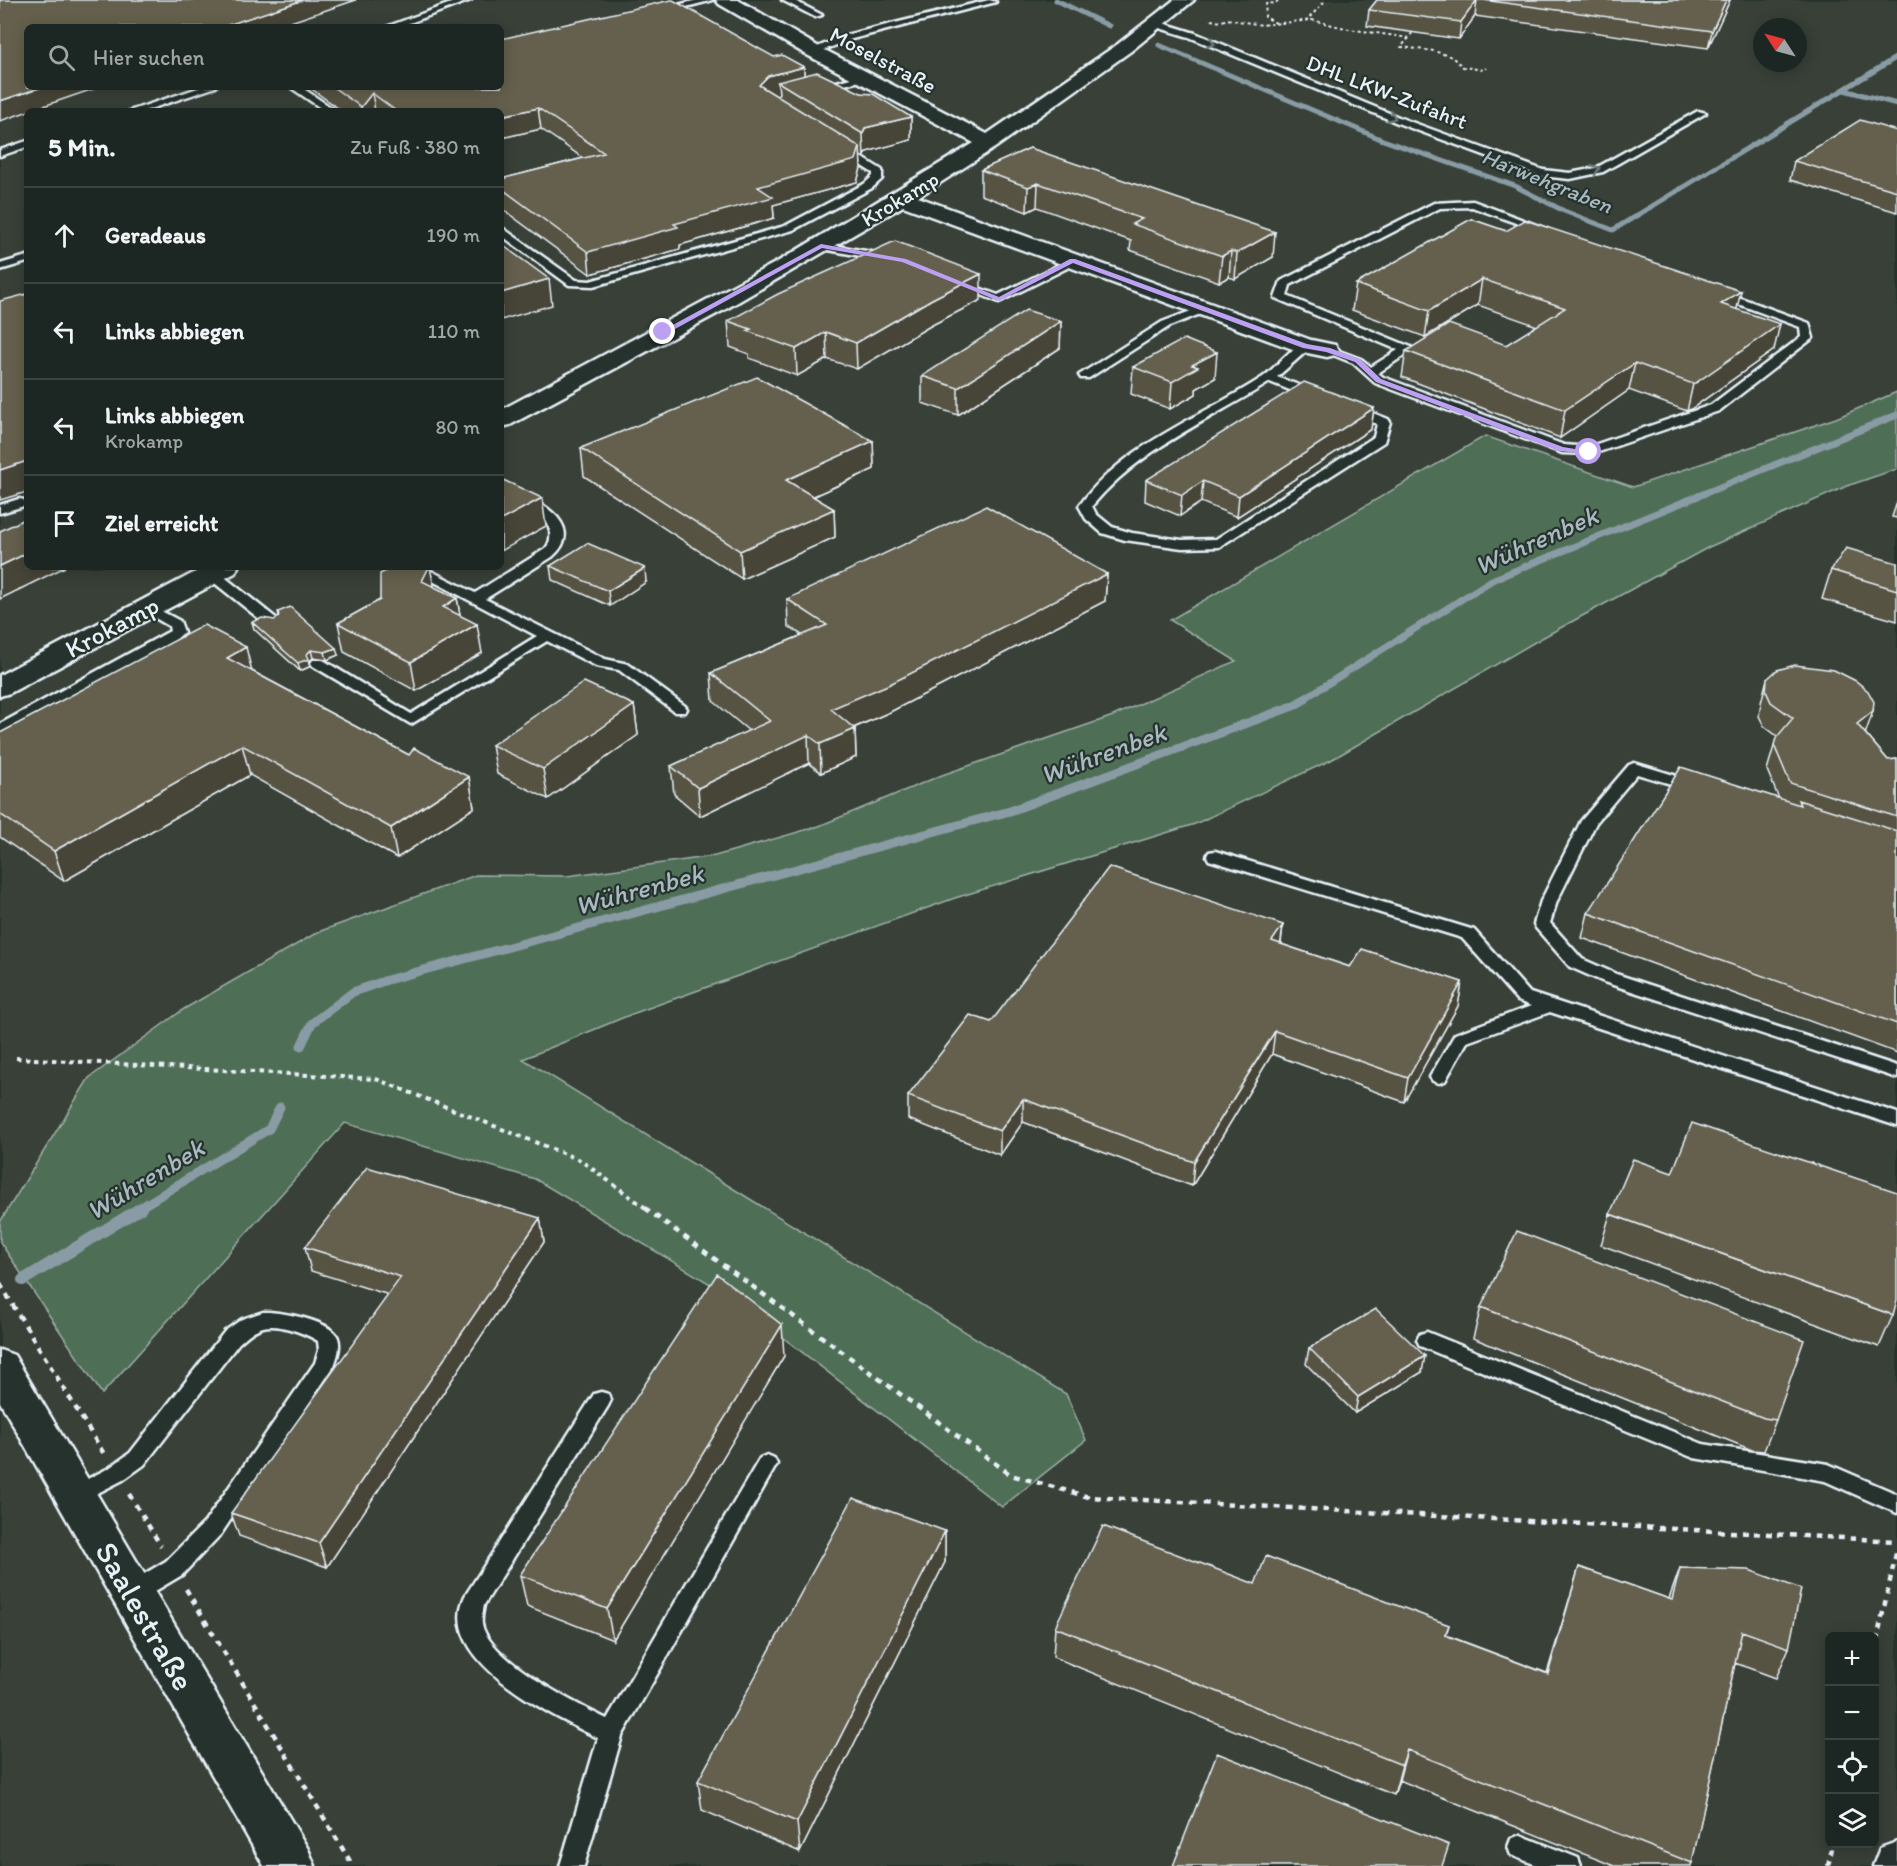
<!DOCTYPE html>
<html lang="de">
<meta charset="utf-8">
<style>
body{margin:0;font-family:Itim,sans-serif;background:#29322f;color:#f1f3f6}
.controls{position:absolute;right:18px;bottom:18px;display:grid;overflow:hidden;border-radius:9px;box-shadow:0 3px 15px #0003}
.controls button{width:54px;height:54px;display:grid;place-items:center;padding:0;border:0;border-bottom:2px solid #3a4340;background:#1c2622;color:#f1f3f6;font:30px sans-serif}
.compass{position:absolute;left:1753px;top:18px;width:54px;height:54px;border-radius:50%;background:#1c2622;box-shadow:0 3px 15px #0003;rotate:306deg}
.stop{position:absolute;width:18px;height:18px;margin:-14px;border:4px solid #bca0f2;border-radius:50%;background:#fff}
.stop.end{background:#bca0f2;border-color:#fff;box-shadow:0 2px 6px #0008}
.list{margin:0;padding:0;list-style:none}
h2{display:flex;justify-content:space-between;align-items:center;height:78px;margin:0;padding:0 24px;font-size:26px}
h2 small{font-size:20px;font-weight:400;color:#a0a5a5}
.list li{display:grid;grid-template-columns:39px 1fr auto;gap:18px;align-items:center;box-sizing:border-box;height:96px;padding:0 24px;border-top:2px solid #3a4340}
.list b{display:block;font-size:22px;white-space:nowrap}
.list p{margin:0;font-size:20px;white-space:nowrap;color:#a0a5a5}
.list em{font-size:20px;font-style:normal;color:#a0a5a5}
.icon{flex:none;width:33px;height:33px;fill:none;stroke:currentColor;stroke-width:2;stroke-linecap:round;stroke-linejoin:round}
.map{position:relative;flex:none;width:1897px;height:1866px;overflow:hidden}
.search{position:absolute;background:#1c2622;box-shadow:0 3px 15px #0003;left:24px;top:24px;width:480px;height:66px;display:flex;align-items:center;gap:15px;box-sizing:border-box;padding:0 21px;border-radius:9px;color:#a0a5a5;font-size:22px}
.panel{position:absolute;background:#1c2622;box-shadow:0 3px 15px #0003;left:24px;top:108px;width:480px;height:462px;border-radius:9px}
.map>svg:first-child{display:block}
.built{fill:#394137;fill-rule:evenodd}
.green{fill:#4f6e57;stroke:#9cb0a8;stroke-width:1.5}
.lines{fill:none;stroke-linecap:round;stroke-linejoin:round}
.stream-far3{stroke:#899ca5;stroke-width:5}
.stream-far2{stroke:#899ca5;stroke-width:7}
.stream-far1{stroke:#899ca5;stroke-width:9}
.stream{stroke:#899ca5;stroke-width:12}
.service-casing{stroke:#e8f1f8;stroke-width:5}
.minor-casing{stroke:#e8f1f8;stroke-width:5}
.tertiary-casing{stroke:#e8f1f8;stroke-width:5}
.path-far2{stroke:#e8f1f8;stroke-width:2;stroke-dasharray:3 3;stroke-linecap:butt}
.path-far1{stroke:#e8f1f8;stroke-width:4;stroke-dasharray:4.5 4.5;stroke-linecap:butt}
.path{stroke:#e8f1f8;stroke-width:4.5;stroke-dasharray:6 6;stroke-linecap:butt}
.service{fill:#26332d;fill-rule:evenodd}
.minor{fill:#26332d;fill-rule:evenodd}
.tertiary{fill:#26332d;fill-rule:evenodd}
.wall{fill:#575343;stroke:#e8f1f8;stroke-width:1.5}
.shaded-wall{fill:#474437;stroke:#e8f1f8;stroke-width:1.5}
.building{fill:#65614e;stroke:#e8f1f8;stroke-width:1.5}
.oneway{stroke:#6a7674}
.route{fill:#bca0f2}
.labels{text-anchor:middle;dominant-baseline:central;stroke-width:4.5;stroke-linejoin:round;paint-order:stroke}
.far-street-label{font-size:22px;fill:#e8f1f8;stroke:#26332d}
.far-water-label{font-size:22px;font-style:italic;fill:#a9b9c1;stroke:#26332d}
.street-label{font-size:26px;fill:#e8f1f8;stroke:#26332d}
.water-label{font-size:27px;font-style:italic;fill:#a9b9c1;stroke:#26332d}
.near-street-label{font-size:32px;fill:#e8f1f8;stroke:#26332d}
</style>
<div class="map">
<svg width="1897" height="1866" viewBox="0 0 1897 1866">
<rect width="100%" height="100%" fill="#26332d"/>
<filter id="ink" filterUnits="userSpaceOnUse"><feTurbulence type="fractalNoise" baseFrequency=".0167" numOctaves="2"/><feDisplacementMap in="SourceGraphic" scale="12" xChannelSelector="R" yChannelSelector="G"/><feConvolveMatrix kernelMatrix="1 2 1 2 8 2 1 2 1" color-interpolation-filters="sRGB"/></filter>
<g filter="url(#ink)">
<!-- built -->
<path class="built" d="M0,0H1897V1866H0ZM27,27H501V87H27ZM1762,27H1798V63H1762ZM27,111H501V567H27ZM1830,1636H1874V1844H1830Z"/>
<!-- green -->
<path class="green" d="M1897,392V469L1847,486L1709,547L1540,639L1331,760L1195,824L955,898L632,1014L523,1059L1066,1394L1086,1440L1002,1507L727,1294L535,1179L345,1123L102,1394L0,1242V1222L89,1078L184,1009L318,932L476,875L567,876L715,856L819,826L942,775L1113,716L1236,661L1170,620L1485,436L1633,487L1836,418Z"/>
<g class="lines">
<!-- stream-far3 -->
<path class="stream-far3" d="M1056,0L1109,26
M1159,45L1383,140L1515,186L1564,211L1613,230L1897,57
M1844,90L1897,104"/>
<!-- stream-far2 -->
<path class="stream-far2" d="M1302,700L1492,580L1897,415"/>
<!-- stream-far1 -->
<path class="stream-far1" d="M301,1046L312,1023L353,992L387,980L1010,811L1293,706L1305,699
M138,1209L269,1129L280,1107"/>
<!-- stream -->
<path class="stream" d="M23,1280L141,1208"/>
<!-- service casing -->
<g class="service-casing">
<path id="service" d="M459,0H471L399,27H386Z
M697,0H713L663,13L659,10Z
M782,0H793L822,15L815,17Z
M989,0L996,2L852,39L816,53L808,51L846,35Z
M1156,21L1195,33L1406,120L1543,170L1570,173L1596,168L1698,111L1706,113L1603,172L1570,179L1541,176L1400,124L1189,37L1153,26L1152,24Z
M864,74L869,77L867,79L818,92L813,89Z
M201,87H216L144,111H129Z
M290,87H301L336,111H325Z
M27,141V147L0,156V150Z
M839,148H847L882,170V179L872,188L793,230L594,286L569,285L501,235V227L576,280L590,281L785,226L864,184L873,176V173L839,152Z
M1473,201L1547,229L1542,232L1538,231L1472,207L1440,208L1290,285L1287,296L1411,347V351L1378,373L1383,377L1564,445L1588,447L1711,405L1801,337L1800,327L1714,295V291H1722L1809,323L1813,338L1719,411L1593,454L1562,453L1375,383L1353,363L1321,350L1327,347L1331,348L1361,359L1371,367L1398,350L1275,298L1281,281L1434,203Z
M821,243L888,255L893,258L888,261L817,248L816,246Z
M27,256V262L0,270V264Z
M1073,258L1077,259V263L999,302L954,284L960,281L998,295Z
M1204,306L1210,309L1208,311L1170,326L1089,378H1081L1079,375L1162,322Z
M1306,343L1312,346L1310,348L1277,377L1320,393V399H1312L1270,382C1208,421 1139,449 1092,506L1096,514L1112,527L1132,533L1182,540L1216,539L1374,437L1377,424L1347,412V406H1355L1388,419L1390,422L1384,442L1219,547L1182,548L1125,540L1102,533L1086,519L1079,506C1124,444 1200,418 1263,377C1277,367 1290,347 1306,343Z
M501,487C528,494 592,523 552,557L485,599L605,659L628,664L685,706L687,709L685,712H675L619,670L596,666L547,641L411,724L313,666L311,663L313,660H323L411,714L537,636L406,567H423L475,593L545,549C550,544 551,538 550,531C547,509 518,503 501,496Z
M19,499L24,500L25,503L24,506L0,513V505Z
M212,570L217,571L277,619L279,622L277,625H267L207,577L205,574L207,571Z
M148,604L180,621L184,632L172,643L0,734V724L170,631L169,626L143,611L141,608L143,605Z
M1634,763L1700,783L1703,786L1695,791L1637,774L1596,823L1557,901L1550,923L1582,959L1616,974L1897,1066V1078L1604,982L1570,967L1536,928L1534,924L1541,901L1581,821L1629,765Z
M1215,851L1474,930L1530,993L1897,1113V1126L1550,1012L1467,1042L1445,1081L1439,1083L1433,1081L1430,1077L1455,1034L1531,1006L1518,1001L1462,938L1209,860L1207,856L1209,852Z
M263,1312C279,1311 333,1321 338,1338C341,1347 337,1357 334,1366L221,1534L182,1575L140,1600L132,1603L124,1600L121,1593L124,1586L166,1561L205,1522L315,1363L319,1350L318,1341C305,1333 279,1323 263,1327C254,1329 246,1337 239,1343L144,1465L123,1480L82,1501L75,1504L68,1501L64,1495L68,1489L109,1468L130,1453L225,1331L242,1319Z
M1427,1332L1703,1444L1828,1464L1897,1494V1513L1825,1481L1694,1458L1420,1346L1417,1340L1420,1334Z
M601,1392L608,1394L611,1400L608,1406L484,1605C483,1611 481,1618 482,1624C488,1659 576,1704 607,1719L760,1458L767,1455L774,1458L777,1464L622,1736L584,1866H560L598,1738C554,1716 435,1660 465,1596L594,1394Z
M1520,1835L1578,1858L1581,1866H1539L1511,1855L1508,1847L1511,1839Z"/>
</g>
<!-- minor casing -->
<g class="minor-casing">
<path id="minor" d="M716,0H738L819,47L987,134L1118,44L1174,0H1194L1131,51L996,147L918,197L1311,340L1335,345L1339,350L1335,355L1327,357L1298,351L903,206L724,310L510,425L501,427V410L779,261L974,143L807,55L719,4Z
M205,567H238L235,573L10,693L0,696V675Z
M1897,1842V1866H1873L1880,1848Z"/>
</g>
<!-- tertiary casing -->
<g class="tertiary-casing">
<path id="tertiary" d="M0,1350L14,1355L308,1849L315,1866H264L0,1402Z"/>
</g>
<!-- path-far2 -->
<path class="path-far2" d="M1324,2L1310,17L1312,20L1349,29L1409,38L1412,33
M1211,20L1221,22L1226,19L1262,25L1312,20
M1276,23L1265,17L1266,4L1276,3L1278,0
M1409,38L1401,47L1434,51L1452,57L1463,67L1484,70L1486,68"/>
<!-- path-far1 -->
<path class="path-far1" d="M16,1058L376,1079L580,1160L647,1209"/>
<!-- path -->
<path class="path" d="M645,1208L1011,1475L1089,1497L1897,1541
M0,1284L104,1454
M129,1494L161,1546
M186,1589L353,1866
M1874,1653L1897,1549
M1828,1866L1833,1844"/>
<!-- service -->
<use href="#service" class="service"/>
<!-- minor -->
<use href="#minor" class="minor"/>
<!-- tertiary -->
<use href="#tertiary" class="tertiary"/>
</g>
<!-- wall -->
<path class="wall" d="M1377,0H1730L1708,48L1475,16L1459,39L1367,26L1369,10Z
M774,57L804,67V75L861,93L911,117V140L866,152L864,158L860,156L861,168L857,182L773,205L774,218L680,245V249L590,274L501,208V179L583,158L541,129L501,138V111H342L309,87H501Z
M1897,131V212L1790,180L1794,161Z
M1030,148L1273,257L1235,279L1229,277L1219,282L1130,250L1131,241L1037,207L1027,212L981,195V170Z
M1471,219L1737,309L1774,350L1691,409L1687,411L1629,390L1560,438L1402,377L1406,351L1506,345L1537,326L1478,305L1425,337L1352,310L1356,284Z
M981,300L932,325L857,369L827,359L797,376L749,358V354L730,347L728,321Z
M1061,321L1060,348L958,415L922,403V376Z
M1133,367L1215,378L1196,389V394L1170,409L1131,394Z
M1374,408L1371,429L1237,517L1201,502L1180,516L1145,501L1146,480Z
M873,441L874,469L813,497L834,509L835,537L742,579L584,476L581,448Z
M1897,502V518L1892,517Z
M1897,563V621L1822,599L1831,570Z
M550,566L646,582L610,606L552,580Z
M393,567H430L434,587L457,598L460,615L482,653L416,691L344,652L338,623L380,600Z
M1107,574L1105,601L890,712L854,728L855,729L856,757L821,773L809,763L700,816L674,794L671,766L749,731L713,701L711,673L802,635L788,626L787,599Z
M252,622L338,655L327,660L313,658L309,661L311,666L300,671L254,629Z
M252,671L409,755L469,777L474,808L397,858L250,775L64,881L0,837V733Z
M1767,679L1865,733L1888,760L1897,759V1053L1582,938L1588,913L1779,799L1767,770L1777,736L1764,726L1759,716L1761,703Z
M634,705L638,735L548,799L497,774L492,745Z
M1283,925L1281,944L1350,967L1462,982L1458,1006L1404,1102L1272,1054L1192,1186L1023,1122L1000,1155L908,1119V1096L991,1022Z
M1610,1214L1893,1315L1879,1347L1601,1245Z
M540,1218L544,1242L327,1567L239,1536L231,1513L389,1295L311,1271L305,1247Z
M1481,1307L1776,1420L1764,1451L1752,1450L1473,1338Z
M1309,1348L1422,1372L1355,1413L1306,1364Z
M784,1356L613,1640L527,1606L520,1575Z
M945,1531V1562L800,1852L702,1810L698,1781Z
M1579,1567L1669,1599L1680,1568L1789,1648L1776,1678L1735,1663L1691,1866H1614L1399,1780L1394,1795L1053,1657L1055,1627L1255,1584L1449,1625L1446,1635L1547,1673Z"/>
<!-- shaded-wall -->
<path class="shaded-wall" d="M303,0H356L276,27H222Z
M1477,0L1475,16L1459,39L1461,22Z
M1726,0H1730L1708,48L1712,31Z
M804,67V88L778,82L779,94L769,97L759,85L768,76Z
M42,87H99L0,121V101Z
M372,93L375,111H362L361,107Z
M538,108L541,129L501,138V116Z
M911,117V140L866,152L864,158L863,134L865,128Z
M860,147L861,168L857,182L773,205L774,218L680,245V249L590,274L588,252L674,224L758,187Z
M1038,183L1037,207L1027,212L1028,187Z
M1275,232L1273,257L1235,279L1237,253Z
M1231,251L1229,277L1219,282L1222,256Z
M981,274V300L932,325L857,369L856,343L932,299Z
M549,279L552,305L501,320V293Z
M1482,279L1478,305L1425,337L1429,311Z
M1741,291L1735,317L1721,304Z
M1061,321L1060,348L958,415V388Z
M1780,324L1774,350L1691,409L1687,411L1693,384Z
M826,332L827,359L797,376L796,349Z
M1217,352L1215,378L1196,389V394L1170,409L1172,382L1192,365Z
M1635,363L1629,390L1560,438L1565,410Z
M1374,408L1371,429L1237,517L1239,496Z
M873,441L874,469L787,508L786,480Z
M27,461V492L0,500V470Z
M1203,481L1201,502L1180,516L1182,495Z
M542,498L546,526L501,551V520Z
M834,509L835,537L742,579L740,551Z
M27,553V567H65L0,599V566Z
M429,567H430L435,593L422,581Z
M645,568L646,582L610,606L608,591Z
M1107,574L1105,601L890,712L832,737L831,709Z
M457,598L462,627L443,607Z
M477,624L482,653L416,691L411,662Z
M246,647L253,676L227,658Z
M336,648L338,655L327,660L325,652Z
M311,650L313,658L309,661L311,666L300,671L298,663Z
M634,705L638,735L548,799L543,769Z
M1873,711L1865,735L1857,724Z
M855,729L856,757L821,773L820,744Z
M808,735L809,763L700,816L698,788Z
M242,745L250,775L64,881L54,851Z
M469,777L474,808L397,858L391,828Z
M1283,925L1280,948L1272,941Z
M1462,982L1458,1006L1404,1102L1408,1078Z
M1275,1031L1272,1054L1192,1186L1194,1162Z
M1023,1099V1122L1000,1155V1131Z
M540,1218L544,1242L327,1567L319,1543Z
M782,1325L784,1356L613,1640L607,1609Z
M1425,1356L1422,1372L1355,1413L1358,1397Z
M945,1531V1562L800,1852L797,1822Z
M1407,1750L1399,1780L1394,1795L1402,1765Z"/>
<!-- building -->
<path class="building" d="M0,0H303L222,27H27V87H42L0,101Z
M671,0H673L774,57L782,55L804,67L768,76L759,85L860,147L856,160L758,187L773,197L674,224L678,227L588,252L501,188V179L604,153L538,108L501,116V111H396L372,93L361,107L333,87H501V39Z
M1377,0H1477L1461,22L1369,10Z
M1483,0H1726L1712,31Z
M817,72L861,93L873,94L911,117L865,128L863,134L778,82Z
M1860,120L1897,131V191L1794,161Z
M1030,148L1275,232L1237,253L1231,251L1222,256L1132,224L1142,219L1038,183L1028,187L981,170Z
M1471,219L1506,231L1525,220L1741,291L1721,304L1780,324L1697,382L1693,384L1635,363L1565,410L1406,351L1449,324L1506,345L1565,308L1482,279L1429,311L1356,284Z
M895,241L981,274L932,299L856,343L826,332L796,349L747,331L751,329L728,321L778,294Z
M501,244L549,279L501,293Z
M27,294V461L0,470V301Z
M1026,310L1061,321L958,388L922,376Z
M1184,339L1217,352L1192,365L1198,367L1172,382L1133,367Z
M757,377L873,441L786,480L834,509L740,551L581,448Z
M1304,382L1374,408L1239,496L1203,481L1182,495L1146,480Z
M501,479L542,498L501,520Z
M986,506L1107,574L890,684L831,709L855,729L820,744L808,735L698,788L671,766L770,721L711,673L827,625L787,599Z
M27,518V553L0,566V531Z
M587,543L645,568L608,591L550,566Z
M1846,548L1897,563V590L1831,570Z
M393,567H429L422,581L457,598L443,607L477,624L411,662L338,623L380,600V574Z
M290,607L336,648L325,652L311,650L307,654L309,659L298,663L252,622L262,618L275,620L279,616L278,612Z
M204,625L246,647L227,658L409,755L414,748L469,777L391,828L242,745L54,851L0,814V733Z
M1795,665L1834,670L1856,681L1868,691L1874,702L1873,711L1857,724L1888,760L1897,759V817L1790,783L1774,745L1776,738L1793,718L1771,702L1766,691L1767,679L1777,670Z
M584,682L634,705L543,769L492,745Z
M1681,767L1800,805L1798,800L1897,831V1024L1588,913Z
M1109,867L1283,925L1272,941L1350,967L1362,949L1462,982L1408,1078L1275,1031L1194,1162L1023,1099L1000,1131L908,1096L970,1015L991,1022Z
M1692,1123L1897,1192V1300L1893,1315L1610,1214L1633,1159L1672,1173Z
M367,1167L540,1218L319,1543L231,1513L401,1277L305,1247Z
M1517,1231L1804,1340L1776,1420L1764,1418L1481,1307Z
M717,1274L782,1325L607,1609L520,1575Z
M1376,1309L1425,1356L1358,1397L1309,1348Z
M853,1498L945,1531L797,1822L698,1781Z
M1103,1526L1255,1584L1266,1556L1449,1625L1445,1635L1548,1674L1579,1567L1672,1600L1680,1568L1749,1570L1801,1589L1789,1648L1742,1631L1692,1863L1407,1750L1402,1765L1055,1627Z
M1217,1753L1449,1845L1442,1866H1173Z"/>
<!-- one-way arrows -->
<defs><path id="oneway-chevron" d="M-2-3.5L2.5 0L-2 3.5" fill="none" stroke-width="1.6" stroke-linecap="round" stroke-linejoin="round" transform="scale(1.5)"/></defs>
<g class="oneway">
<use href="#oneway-chevron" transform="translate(1211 43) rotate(22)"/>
<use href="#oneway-chevron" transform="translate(1392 117) rotate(22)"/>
<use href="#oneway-chevron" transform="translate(1596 169) rotate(-19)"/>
</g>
</g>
<!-- route -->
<path class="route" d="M821,244L906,259L999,297L1070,259H1075L1307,344L1330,348L1360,359L1381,379L1563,447L1593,452L1589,454L1559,451L1376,382L1355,362L1326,352L1303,348L1073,263L999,301L902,262L822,248L666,334L660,332Z"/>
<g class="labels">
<!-- far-street labels -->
<g class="far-street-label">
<text transform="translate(883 60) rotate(28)">Moselstraße</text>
<text transform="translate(1387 92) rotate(21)">DHL LKW-Zufahrt</text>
<text transform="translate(900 199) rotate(-31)">Krokamp</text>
</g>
<!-- far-water labels -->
<g class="far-water-label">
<text transform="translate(1547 181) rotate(22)">Harwehgraben</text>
</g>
<!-- street labels -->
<g class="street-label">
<text transform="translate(112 627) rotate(-28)">Krokamp</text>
</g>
<!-- water labels -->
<g class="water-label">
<text transform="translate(1536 540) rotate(-24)">Wührenbek</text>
<text transform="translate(1103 753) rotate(-20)">Wührenbek</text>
<text transform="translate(639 889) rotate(-15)">Wührenbek</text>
<text transform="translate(145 1179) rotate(-31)">Wührenbek</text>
</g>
<!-- near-street labels -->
<g class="near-street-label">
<text transform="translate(145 1616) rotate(60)">Saalestraße</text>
</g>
</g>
</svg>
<div class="controls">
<button>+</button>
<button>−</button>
<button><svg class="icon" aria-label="locate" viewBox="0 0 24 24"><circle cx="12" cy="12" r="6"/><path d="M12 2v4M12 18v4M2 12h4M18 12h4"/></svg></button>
<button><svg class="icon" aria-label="layers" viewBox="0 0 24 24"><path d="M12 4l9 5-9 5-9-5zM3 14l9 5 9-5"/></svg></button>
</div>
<svg class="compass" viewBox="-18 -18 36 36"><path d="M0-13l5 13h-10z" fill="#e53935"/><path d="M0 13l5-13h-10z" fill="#a0a5a5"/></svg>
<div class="stop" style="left:1589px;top:452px"></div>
<div class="stop end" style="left:663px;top:332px"></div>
<div class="search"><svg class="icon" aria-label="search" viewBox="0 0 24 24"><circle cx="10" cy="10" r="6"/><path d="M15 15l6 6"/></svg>Hier suchen</div>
<section class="panel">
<h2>5 Min.<small>Zu Fuß · 380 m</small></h2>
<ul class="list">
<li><svg class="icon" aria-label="ahead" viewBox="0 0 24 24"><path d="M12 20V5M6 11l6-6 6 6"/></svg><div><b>Geradeaus</b></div><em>190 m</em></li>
<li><svg class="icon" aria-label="left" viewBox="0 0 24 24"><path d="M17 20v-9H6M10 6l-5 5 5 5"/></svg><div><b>Links abbiegen</b></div><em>110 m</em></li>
<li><svg class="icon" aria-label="left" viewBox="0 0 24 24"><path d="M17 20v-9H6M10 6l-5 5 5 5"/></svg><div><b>Links abbiegen</b><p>Krokamp</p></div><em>80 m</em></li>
<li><svg class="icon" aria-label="arrive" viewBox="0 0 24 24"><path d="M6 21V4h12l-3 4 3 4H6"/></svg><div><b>Ziel erreicht</b></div></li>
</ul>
</section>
</div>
